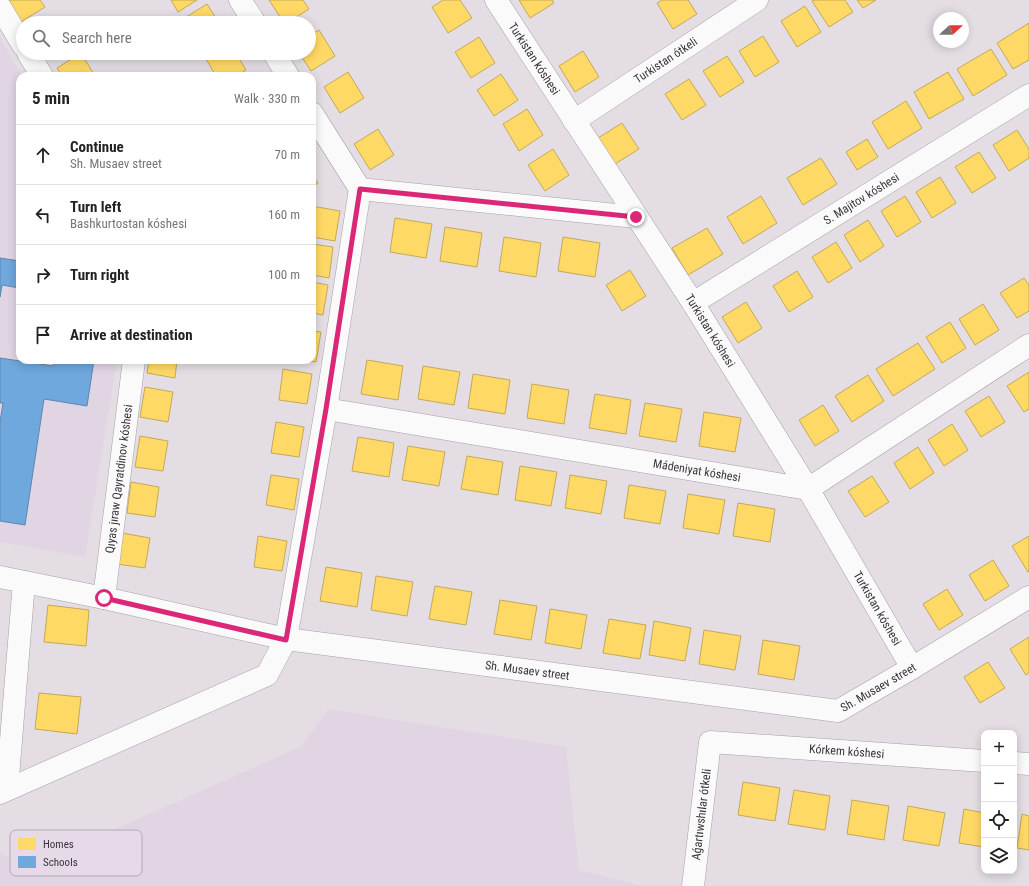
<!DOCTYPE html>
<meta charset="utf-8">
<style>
body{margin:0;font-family:"Roboto Condensed",sans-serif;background:#f6f6f6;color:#222}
.controls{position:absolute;right:12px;bottom:12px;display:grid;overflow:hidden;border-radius:8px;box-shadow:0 2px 10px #0003}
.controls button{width:36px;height:36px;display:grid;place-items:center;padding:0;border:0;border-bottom:1px solid #e0e0e0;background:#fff;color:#222;font:20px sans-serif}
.compass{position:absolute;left:933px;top:12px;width:36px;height:36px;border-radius:50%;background:#fff;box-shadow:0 2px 10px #0003;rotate:68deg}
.stop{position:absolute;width:12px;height:12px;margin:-9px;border:3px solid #db2777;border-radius:50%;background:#fff}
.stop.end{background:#db2777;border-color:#fff;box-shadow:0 1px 4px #0008}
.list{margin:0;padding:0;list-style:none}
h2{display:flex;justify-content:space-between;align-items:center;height:52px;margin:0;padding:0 16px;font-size:17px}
h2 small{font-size:13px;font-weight:400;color:#767676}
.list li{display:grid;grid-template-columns:26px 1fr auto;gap:12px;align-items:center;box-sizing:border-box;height:60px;padding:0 16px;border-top:1px solid #e0e0e0}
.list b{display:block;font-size:15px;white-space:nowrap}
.list p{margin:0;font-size:13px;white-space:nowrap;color:#767676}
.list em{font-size:13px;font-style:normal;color:#767676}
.icon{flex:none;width:22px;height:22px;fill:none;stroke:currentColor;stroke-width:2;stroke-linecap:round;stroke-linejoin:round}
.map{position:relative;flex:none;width:1029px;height:886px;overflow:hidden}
.search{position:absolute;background:#fff;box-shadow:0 2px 10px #0003;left:16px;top:16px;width:300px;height:44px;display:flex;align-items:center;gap:10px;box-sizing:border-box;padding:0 14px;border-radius:22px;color:#767676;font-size:15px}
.panel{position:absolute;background:#fff;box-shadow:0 2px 10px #0003;left:16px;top:72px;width:300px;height:292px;border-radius:12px}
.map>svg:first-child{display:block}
.built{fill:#e1d5e3}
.homes{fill:#ffd966;stroke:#c4a859}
.schools{fill:#6fa8dc;stroke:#5f86ab}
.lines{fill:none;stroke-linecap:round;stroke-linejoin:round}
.minor-casing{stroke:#a5a0a5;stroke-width:23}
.minor{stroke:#fbfafb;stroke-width:22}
.route{stroke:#db2777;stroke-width:5}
.labels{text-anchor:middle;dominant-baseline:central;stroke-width:4;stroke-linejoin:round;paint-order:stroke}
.street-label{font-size:12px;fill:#39353a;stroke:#e6dae8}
.key{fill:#e6dae8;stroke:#b2a8b4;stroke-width:1}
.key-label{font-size:11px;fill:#39353a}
</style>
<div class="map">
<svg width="1029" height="886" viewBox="0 0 1029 886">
<rect width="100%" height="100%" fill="#e4dee4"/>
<!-- built -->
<path class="built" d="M0,37L22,76H20V360H117L85,557L0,542Z
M328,709L566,747L579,870L642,886H0V851L25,869L302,746Z"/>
<!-- homes -->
<path class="homes" d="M6,0H40L45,7L21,22Z
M171,0H197L178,12Z
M269,0H303L309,9L287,23H284Z
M443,0H460L472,18L448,33L432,7Z
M519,0H552L554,3L530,18Z
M662,0H688L697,14L673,29L657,3Z
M815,0H845L853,12L829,27L812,1Z
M857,0H876L863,8Z
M207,4L219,23H185L183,19Z
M805,6L821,32L797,47L781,21Z
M1029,23V60L1013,69L997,43Z
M319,30L335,56L311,71L299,53H309V36Z
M763,36L779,62L755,77L739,51Z
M479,37L495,63L471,78L455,52Z
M991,49L1007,75L973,96L957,69Z
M583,51L599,77L575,92L559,66Z
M37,53H57L42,62Z
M81,53L95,76H62L57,68Z
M215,53H236L246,70L236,76H216L206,59Z
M727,56L744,82L720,97L703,71Z
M348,72L364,98L340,113L324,87Z
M948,72L964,99L929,119L914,92Z
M501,74L518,100L494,116L477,90Z
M689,79L706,105L682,120L665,94Z
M906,101L922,128L888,149L872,122Z
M527,109L543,135L519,151L503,124Z
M622,123L639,149L615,164L598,138Z
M378,129L394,155L370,170L354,144Z
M1017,130L1029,149V158L1009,171L993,145Z
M867,139L878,157L857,170L846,152Z
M553,149L569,175L545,191L528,165Z
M979,152L996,178L972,193L955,167Z
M821,158L837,184L803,205L787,178Z
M312,174L318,183L312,187Z
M940,177L956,203L932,218L916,192Z
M761,196L777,223L743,244L727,217Z
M905,196L921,222L897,237L881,211Z
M312,206L340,211L335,241L312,237Z
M395,218L432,224L426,258L390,252Z
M868,220L884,246L860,262L844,235Z
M445,227L482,233L477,267L440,261Z
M707,228L723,254L688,275L672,248Z
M504,237L541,243L536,277L499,271Z
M563,237L600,243L595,277L558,271Z
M836,242L852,268L828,283L812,257Z
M312,244L333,247L329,278L312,275Z
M630,270L646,296L622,311L606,285Z
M797,271L813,297L789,312L773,286Z
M1024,278L1029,285V311L1017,318L1000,293Z
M312,282L328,285L323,315L312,313Z
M746,302L762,328L738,343L722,317Z
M983,304L999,330L975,345L959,319Z
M950,322L966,348L942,363L926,337Z
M312,331L321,332L316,362L302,360H312Z
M918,343L935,369L893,396L876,369Z
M149,360H177L175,378L147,373Z
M367,360L403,366L398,400L361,394Z
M423,366L460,372L454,405L418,399Z
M283,369L312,374L307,404L279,400Z
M1029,372V409L1024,412L1007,386Z
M473,374L510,380L505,414L468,408Z
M868,375L884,401L852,422L835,396Z
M532,384L569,390L564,424L527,418Z
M145,387L173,392L168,422L140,417Z
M595,394L631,400L626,434L589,428Z
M989,396L1005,422L981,437L965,411Z
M645,403L682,409L676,442L639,436Z
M823,405L839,431L815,446L799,420Z
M704,412L741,418L735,452L699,446Z
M276,422L304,427L299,457L271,453Z
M952,424L968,450L944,466L928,440Z
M140,436L168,441L163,471L135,467Z
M358,437L394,443L389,477L352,471Z
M408,446L445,452L439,486L402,480Z
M918,447L934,473L910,489L894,463Z
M467,456L503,462L498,495L461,489Z
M520,466L557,472L551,506L515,500Z
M271,475L299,479L294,510L266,505Z
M570,475L607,481L601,514L565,508Z
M872,476L889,502L865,517L848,491Z
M131,482L159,487L155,517L127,513Z
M629,485L666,491L660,524L624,518Z
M688,494L725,500L719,534L683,528Z
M738,503L775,509L770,542L733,536Z
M122,533L150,538L145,568L117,564Z
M258,536L287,541L282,571L254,567Z
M1029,536V572H1028L1012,546Z
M993,560L1009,586L985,601L969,575Z
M326,567L362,573L357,607L320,601Z
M376,576L413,582L407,616L371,610Z
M435,586L472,592L466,625L429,619Z
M947,589L963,615L939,630L923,604Z
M500,600L537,606L531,640L494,634Z
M48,605L89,610L86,646L44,642Z
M550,609L587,615L581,649L545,643Z
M609,619L646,625L640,659L603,653Z
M654,621L691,628L685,661L649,655Z
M704,630L741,636L735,670L699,664Z
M1029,637V673L1026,675L1010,649Z
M763,640L800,646L794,680L758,674Z
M988,662L1005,688L980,703L964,677Z
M39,693L81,697L77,734L35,729Z
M743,782L780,788L775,821L738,815Z
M794,790L830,796L825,830L788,824Z
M852,800L889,806L884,840L847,834Z
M908,806L945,813L939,846L903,840Z
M964,809L984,813V847L959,843Z
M1022,814L1029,816V850L1017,848Z"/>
<!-- schools -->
<path class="schools" d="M0,258L20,261V288L2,285L0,297Z
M0,358L53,366L54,360H94L87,406L44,399L25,525L0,521V422L3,403H0Z"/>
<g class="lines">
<!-- minor casing -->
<g class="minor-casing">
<g id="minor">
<path d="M240,0L255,23"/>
<path id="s1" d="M496,0L693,303L808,489L912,668"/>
<path d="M0,7L23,45"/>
<path d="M28,53L42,76"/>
<path d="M274,53L288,76"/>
<path id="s2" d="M574,121L757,0"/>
<path d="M360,189L636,217"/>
<path id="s3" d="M693,303L1029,95"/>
<path id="s4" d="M326,409L808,489L1029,345"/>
<path id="s5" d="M0,577L104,598L286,639L838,711L912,668L1029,597"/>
<path id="s6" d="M104,598L134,360"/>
<path d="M1014,763L1029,764"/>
<path d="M7,789L24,582"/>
<path d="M0,793L267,675L286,639L326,409L360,189L312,113"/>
<path id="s7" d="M693,886L710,742L984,761"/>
</g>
</g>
<!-- minor -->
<use href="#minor" class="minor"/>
</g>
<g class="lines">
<!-- route -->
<path class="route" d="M104,598L286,640L326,409L360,189L636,217"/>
</g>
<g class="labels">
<!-- street labels -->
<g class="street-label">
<text stroke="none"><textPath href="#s1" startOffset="70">Turkistan kóshesi</textPath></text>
<text stroke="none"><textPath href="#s2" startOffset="110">Turkistan ótkeli</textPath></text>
<text stroke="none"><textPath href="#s3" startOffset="198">S. Majitov kóshesi</textPath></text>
<text stroke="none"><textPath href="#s1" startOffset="394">Turkistan kóshesi</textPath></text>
<text stroke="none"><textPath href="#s4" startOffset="376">Mádeniyat kóshesi</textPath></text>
<text stroke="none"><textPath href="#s6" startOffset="120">Qıyas jıraw Qayratdinov kóshesi</textPath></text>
<text stroke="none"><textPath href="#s1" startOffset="718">Turkistan kóshesi</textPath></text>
<text stroke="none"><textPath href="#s5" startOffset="536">Sh. Musaev street</textPath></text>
<text stroke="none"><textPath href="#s5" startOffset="896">Sh. Musaev street</textPath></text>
<text stroke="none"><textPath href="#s7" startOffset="282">Kórkem kóshesi</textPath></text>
<text stroke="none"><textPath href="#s7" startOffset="72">Aǵartıwshılar ótkeli</textPath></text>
</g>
</g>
<!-- legend -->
<rect x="10" y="830" width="132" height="46" rx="6" class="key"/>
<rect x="18" y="838" width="18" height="12" fill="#ffd966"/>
<rect x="18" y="856" width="18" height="12" fill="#6fa8dc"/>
<g class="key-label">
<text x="43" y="848">Homes</text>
<text x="43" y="866">Schools</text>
</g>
</svg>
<div class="controls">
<button>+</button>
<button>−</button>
<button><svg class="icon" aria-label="locate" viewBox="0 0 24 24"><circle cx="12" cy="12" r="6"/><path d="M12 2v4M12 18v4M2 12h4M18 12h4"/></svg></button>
<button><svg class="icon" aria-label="layers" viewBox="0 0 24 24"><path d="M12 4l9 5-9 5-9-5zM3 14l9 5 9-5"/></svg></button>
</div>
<svg class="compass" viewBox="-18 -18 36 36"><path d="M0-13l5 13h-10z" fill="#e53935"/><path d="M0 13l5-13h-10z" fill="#767676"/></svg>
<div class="stop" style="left:104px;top:598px"></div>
<div class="stop end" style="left:636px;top:217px"></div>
<div class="search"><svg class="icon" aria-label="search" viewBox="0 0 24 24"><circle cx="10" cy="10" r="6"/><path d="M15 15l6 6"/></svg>Search here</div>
<section class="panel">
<h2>5 min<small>Walk · 330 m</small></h2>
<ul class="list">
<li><svg class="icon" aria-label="ahead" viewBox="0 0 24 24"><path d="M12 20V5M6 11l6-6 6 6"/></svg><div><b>Continue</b><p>Sh. Musaev street</p></div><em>70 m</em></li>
<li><svg class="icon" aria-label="left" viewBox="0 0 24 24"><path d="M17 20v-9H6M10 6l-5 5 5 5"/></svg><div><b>Turn left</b><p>Bashkurtostan kóshesi</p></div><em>160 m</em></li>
<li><svg class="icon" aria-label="right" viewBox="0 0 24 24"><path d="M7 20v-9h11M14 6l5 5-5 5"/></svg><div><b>Turn right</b></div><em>100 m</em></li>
<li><svg class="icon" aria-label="arrive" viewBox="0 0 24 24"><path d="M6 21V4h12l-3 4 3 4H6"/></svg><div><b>Arrive at destination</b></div></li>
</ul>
</section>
</div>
